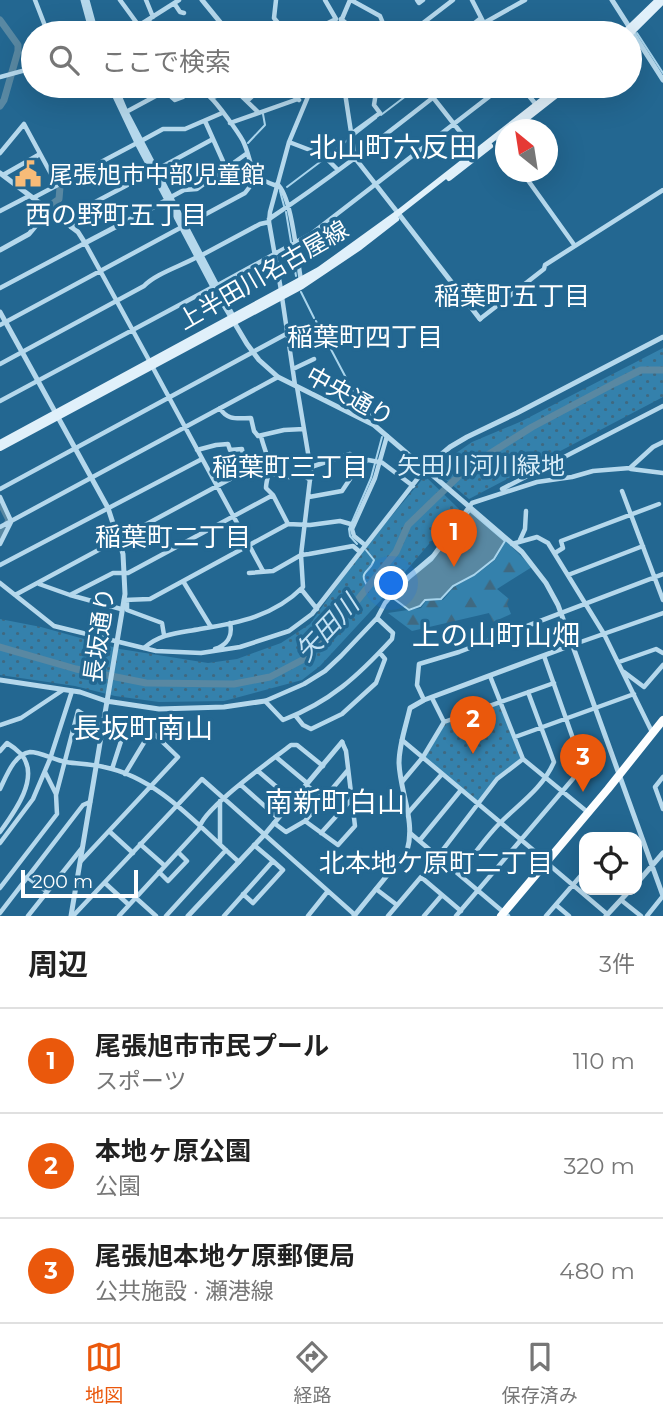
<!DOCTYPE html>
<html lang="ja">
<meta charset="utf-8">
<style>
body{margin:0;font-family:Montserrat,"Noto Sans JP",sans-serif;background:#f6f6f6;color:#222}
.controls{position:absolute;right:21px;bottom:21px;display:grid;overflow:hidden;border-radius:14px;box-shadow:0 7px 28px #0002}
.controls button{width:63px;height:63px;display:grid;place-items:center;padding:0;border:0;border-bottom:2px solid #e0e0e0;background:#fff;color:#222;font:35px sans-serif}
.compass{position:absolute;left:495px;top:119px;width:63px;height:63px;border-radius:50%;background:#fff;box-shadow:0 7px 28px #0002;rotate:330deg}
.scale{position:absolute;left:21px;bottom:18px;width:117px;box-sizing:border-box;padding-left:7px;border:4px solid #fff;border-top:0;font-size:19px;line-height:24px;white-space:nowrap;color:#fff;-webkit-text-stroke:5px #236791;paint-order:stroke}
.you{position:absolute;left:392px;top:584px;width:24px;height:24px;margin:-18px;border:5px solid #fff;border-radius:50%;background:#1a73e8;box-shadow:0 0 0 10px #1a73e833}
.badge{display:grid;place-items:center;width:46px;height:46px;border-radius:50%;background:#ea580c;color:#fff;font-size:23px;font-weight:700}
.pin{position:absolute;translate:-50% -58px;filter:drop-shadow(0 2px 4px #0008)}
.pin::after{content:'';position:absolute;top:37px;width:24px;height:21px;background:inherit;clip-path:polygon(0 0,100% 0,50% 100%)}
.list{margin:0;padding:0;list-style:none}
h2{display:flex;justify-content:space-between;align-items:center;height:91px;margin:0;padding:0 28px;font-size:30px}
h2 small{font-size:23px;font-weight:400;color:#767676}
.list li{display:grid;grid-template-columns:46px 1fr auto;gap:21px;align-items:center;box-sizing:border-box;height:105px;padding:0 28px;border-top:2px solid #e0e0e0}
.list b{display:block;font-size:26px;white-space:nowrap}
.list p{margin:0;font-size:23px;white-space:nowrap;color:#767676}
.list em{font-size:23px;font-style:normal;color:#767676}
.icon{flex:none;width:38px;height:38px;fill:none;stroke:currentColor;stroke-width:2;stroke-linecap:round;stroke-linejoin:round}
.map{position:relative;flex:none;width:663px;height:916px;overflow:hidden}
.search{position:absolute;background:#fff;box-shadow:0 7px 28px #0002;left:21px;right:21px;top:21px;height:77px;display:flex;align-items:center;gap:18px;box-sizing:border-box;padding:0 24px;border-radius:38px;color:#767676;font-size:26px}
.sheet{height:406px;background:#fff}
nav{display:flex;justify-content:space-around;align-items:center;box-sizing:border-box;height:98px;border-top:2px solid #e0e0e0;background:#fff;font-size:19px;color:#767676}
nav a{display:grid;justify-items:center;gap:4px}
nav .on{color:#ea580c}
.map>svg:first-child{display:block}
.forest{fill:url(#forest-firs)}
.park{fill:url(#park-dots)}
.water{fill:#5988a2;stroke:#a9d5ed;stroke-width:2}
.lines{fill:none;stroke-linecap:round;stroke-linejoin:round}
.stream{stroke:#a9d5ed;stroke-width:2}
.river{stroke:#5988a2;stroke-width:7}
.minor{stroke:#b5d8ec;stroke-width:4.5}
.tertiary{stroke:#b5d8ec;stroke-width:5}
.secondary{stroke:#e0f0fa;stroke-width:6}
.trunk{stroke:#fcfeff;stroke-width:8}
.labels{text-anchor:middle;dominant-baseline:central;stroke-width:7;stroke-linejoin:round;paint-order:stroke}
.poi-label{font-size:24px;fill:#fff;stroke:#236791;text-anchor:start}
.street-label{font-size:24px;fill:#fff;stroke:#236791}
.park-label{font-size:24px;fill:#daeef9;stroke:#236791}
.neighbourhood-label{font-size:26px;fill:#fff;stroke:#236791}
.water-label{font-size:26px;font-style:italic;fill:#c4e2f4;stroke:#236791}
.quarter-label{font-size:28px;fill:#fff;stroke:#236791}
</style>
<div class="map">
<svg width="663" height="916" viewBox="0 0 663 916">
<defs>
<pattern id="forest-firs" width="22" height="20" patternUnits="userSpaceOnUse" patternTransform="scale(1.75)"><rect width="22" height="20" fill="#3481ac"/><path d="M5 1l3.5 6h-7zM16 11l3.5 6h-7z" fill="#3f6981"/></pattern>
<pattern id="park-dots" width="8" height="8" patternUnits="userSpaceOnUse" patternTransform="scale(1.75)"><rect width="8" height="8" fill="#3481ac"/><path d="M2 2h.1M6 6h.1" fill="none" stroke="#3f6981" stroke-width="1.8" stroke-linecap="round"/></pattern>
</defs>
<rect width="100%" height="100%" fill="#236791"/>
<!-- forest -->
<path class="forest" d="M506,541L532,567L497,589L509,599L507,604L511,614L493,622L489,613L412,631L388,613L421,608L426,601L443,600L454,587L477,574L495,560Z"/>
<!-- park -->
<path class="park" d="M663,348V397L469,499L433,469L472,442L522,421Z
M425,476L459,509L381,600L320,666L302,680L224,701L159,702L115,696L75,686L0,675V619L41,627L120,649L208,663L237,659L281,643L310,624L358,556Z
M501,701L523,759L497,779L477,804L423,757L444,722Z"/>
<!-- water -->
<path class="water" d="M470,511L505,541L494,559L474,575L453,586L441,599L425,600L420,606L409,610L393,598L409,579L432,560Z"/>
<g class="lines">
<!-- stream -->
<path class="stream" d="M637,33L663,73
M299,97L306,87
M381,115L419,86
M353,136L376,118
M248,143L265,125L263,114
M328,156L349,139
M287,187L324,159
M280,191L284,206
M286,212L291,242
M291,248L296,276
M301,292L314,318
M316,321L363,410L377,418
M357,544L350,536L349,529L371,478L382,437
M366,550L374,560C370,574 357,570 368,587"/>
<!-- river -->
<path class="river" d="M0,20L18,45V51L4,100L0,106
M48,207L59,199L60,187
M0,502L9,520L0,538
M0,647L76,669L146,683L234,684L270,677L306,658L323,636L348,612L396,552L408,525L467,468L532,427L615,383L641,370H663"/>
<!-- minor -->
<path class="minor" d="M35,0L47,31L44,33
M120,0L139,26
M146,0L153,17
M276,0L274,18L286,33
M325,0L336,19
M351,0L380,16L387,33
M417,0L419,3L423,0
M472,0L489,33
M174,3L180,12L184,13
M341,19L358,33
M149,20L157,33
M484,23L525,0
M127,33L179,0
M308,33L336,19
M336,33L350,0
M410,33L453,0
M462,33L481,18
M0,77L33,68
M191,86C198,89 205,92 210,97C218,104 238,132 243,141C254,164 246,176 277,186
M231,86L258,112
M280,86L299,100
M342,86L345,93L355,158L398,213
M424,86L476,152
M521,86L538,107
M345,93L349,94L361,86
M211,98L234,89
M247,101L263,86
M126,112L165,91L175,100L183,97L194,86
M205,121L226,168
M230,123L298,99
M351,134L380,113L374,105L377,86
M498,140L505,150
M141,141L163,129H185L222,113
M289,142L323,155L337,169
M0,153L24,124L57,185
M156,170L213,139
M522,172L575,246
M3,175L40,154
M277,184C292,195 297,260 301,280
M171,197L184,190L197,189L246,154
M33,198L137,143
M0,211L29,196
M269,219C331,178 389,132 448,86
M71,227L82,209L152,172
M202,255L260,224L269,222
M218,285L311,234L503,86
M0,288L85,243L150,362
M281,290L269,222L270,212L289,142L312,87
M282,297L295,385
M480,319L544,269L545,265L663,190
M0,325L245,193L258,176
M0,364L144,286C155,274 181,266 197,257
M152,366L263,571
M293,369L314,359
M0,401L213,287
M220,408C227,421 238,418 251,418L254,431L258,436L284,430L304,429
M261,436C263,446 268,455 269,465C270,473 266,480 266,488L273,495L288,524
M244,457L265,455
M380,461L413,486
M311,467L350,454
M631,469L663,473
M269,473L289,477L302,474L310,480
M0,489L288,333
M502,489L663,406
M622,491L663,600
M0,497L11,521
M309,497L342,491L358,467L368,460L379,462
M0,527L278,377
M520,540L525,529L526,511
M0,544L11,522
M512,544L537,537L548,543L604,634L652,732
M365,545L354,536L352,529L375,478L387,436
M555,553L563,548L561,541L659,504
M0,565L202,459
M249,573L273,571L301,555L309,554L353,546L360,552
M568,575L643,546
M183,581L211,627
M0,583L54,626L156,651L201,653L240,647L289,631L312,614L425,469
M39,584L70,595L121,609
M301,589L317,609
M15,595L245,471L242,449L230,450L228,444L216,445L197,450
M70,595L113,573H128L273,495
M124,600L150,599L288,524L310,525L340,521L354,525
M127,601V610L162,623L164,635
M377,618L393,633L392,639C358,676 330,702 283,720L265,701L304,684L325,671L341,656L377,618L385,603L407,578L433,556L472,503L537,482L572,477L593,471L630,468L653,447L663,442
M572,645L663,613
M144,648C161,633 179,633 200,629C239,623 274,616 303,587L301,555L311,471L297,387
M215,649C227,645 233,636 230,623
M619,662L656,649L663,653
M624,672L644,687L663,665
M490,676L523,759L585,810
M432,698L444,722
M424,700L417,685L419,664L459,652L663,574
M295,715L303,725L311,729L342,714L376,683L385,659L380,653
M0,725L21,718L63,690
M515,737L634,694
M402,740L544,859
M0,751L7,743C12,746 17,750 21,754C41,777 14,813 0,832
M276,757L307,783
M112,769L124,732
M258,771L293,801
M45,772L56,794
M663,777L655,787L663,809
M402,782L423,757L444,722L554,683
M241,785L278,818
M306,785L324,799
M0,789C6,777 14,754 30,752C40,752 55,760 66,762C78,764 91,764 104,767C159,778 198,826 239,862
M408,813L442,774
M305,821L348,770
M274,823L286,832L305,821L338,845L355,826L346,751L342,742
M109,831L133,853
M321,833L350,801
M410,833L508,916
M420,840L461,790
M0,843L33,799L50,759L72,691
M140,844L165,866
M220,844V801
M438,856L497,779L523,759
M81,861L178,757L151,731L125,774
M547,863L607,914
M159,872L168,881L187,861L178,852
M459,874C472,857 485,838 500,823C520,803 542,789 554,762L528,692
M27,877L46,891
M105,883L129,905
M0,888L57,814L56,795L78,711L102,726
M376,889L397,905
M243,894L253,903L283,870L273,861
M136,898L156,916
M621,900L641,916
M556,905L569,916
M0,913L83,805L90,802
M28,916L82,848
M73,916L202,779L355,915
M119,916L199,829C202,809 272,760 291,745H297L323,766
M166,916L226,850
M224,916L273,861L254,845
M308,916L328,891
M388,916L421,877L461,911
M424,916L442,895
M456,916L583,767L544,656
M546,916L584,872
M647,916L663,896"/>
<!-- tertiary -->
<path class="tertiary" d="M83,0L92,33
M87,0L96,33
M202,0L229,33
M612,0L663,80
M110,86L137,143L213,287L247,344L259,360L278,377L374,425L522,552L546,583L558,605L663,896
M115,86L126,112L235,320
M310,86L312,87
M0,173L78,232L85,243L167,200
M398,213L480,319
M0,250L29,234L49,210
M0,312L108,508L123,554L125,594L71,916
M425,468L450,447L467,437L517,413L663,337
M0,680L80,692L106,701L159,709L224,707L265,701
M637,883L663,853
M188,916L265,834L342,742
M354,916L407,851C416,822 400,792 399,763C399,744 406,726 410,708L424,700L572,645
M606,916L630,890"/>
<!-- secondary -->
<path class="secondary" d="M624,33L658,0
M630,34L663,1
M512,130L568,86
M449,178L490,146
M0,443L319,270L398,213L560,86
M0,448L302,286L360,247L396,219"/>
<!-- trunk -->
<path class="trunk" d="M501,916L608,789L663,720"/>
</g>
<!-- icons -->
<defs>
<g id="civic-bare" transform="scale(2.1)"><path d="M-.6-6.5H3V-4.5H.6V-3L4-1V1h2V6H-6V1h2V-1L-.6-3ZM-1.2 2.5V6h2.4V2.5Z" fill="#f7bb78" stroke="#236791" stroke-width="2.5" paint-order="stroke"/></g>
</defs>
<g fill-rule="evenodd">
<use href="#civic-bare" x="28" y="174"/>
</g>
<g class="labels">
<!-- poi labels -->
<g class="poi-label">
<text x="49" y="174">尾張旭市中部児童館</text>
</g>
<!-- street labels -->
<g class="street-label">
<text transform="translate(263 275) rotate(-30)">上半田川名古屋線</text>
<text transform="translate(350 396) rotate(29)">中央通り</text>
<text transform="translate(99 635) rotate(-82)">長坂通り</text>
</g>
<!-- park labels -->
<g class="park-label">
<text x="481" y="465">矢田川河川緑地</text>
</g>
<!-- neighbourhood labels -->
<g class="neighbourhood-label">
<text x="116" y="215">西の野町五丁目</text>
<text x="512" y="296">稲葉町五丁目</text>
<text x="365" y="337">稲葉町四丁目</text>
<text x="290" y="467">稲葉町三丁目</text>
<text x="173" y="537">稲葉町二丁目</text>
<text x="436" y="863">北本地ケ原町二丁目</text>
</g>
<!-- water labels -->
<g class="water-label">
<text transform="translate(327 628) rotate(-47)">矢田川</text>
</g>
<!-- quarter labels -->
<g class="quarter-label">
<text x="393" y="147">北山町六反田</text>
<text x="496" y="635">上の山町山畑</text>
<text x="143" y="728">長坂町南山</text>
<text x="335" y="802">南新町白山</text>
</g>
</g>
</svg>
<div class="controls">
<button><svg class="icon" aria-label="locate" viewBox="0 0 24 24"><circle cx="12" cy="12" r="6"/><path d="M12 2v4M12 18v4M2 12h4M18 12h4"/></svg></button>
</div>
<svg class="compass" viewBox="-18 -18 36 36"><path d="M0-13l5 13h-10z" fill="#e53935"/><path d="M0 13l5-13h-10z" fill="#767676"/></svg>
<div class="scale">200 m</div>
<div class="you"></div>
<div class="pin badge" style="left:454px;top:567px">1</div>
<div class="pin badge" style="left:473px;top:754px">2</div>
<div class="pin badge" style="left:583px;top:792px">3</div>
<div class="search"><svg class="icon" aria-label="search" viewBox="0 0 24 24"><circle cx="10" cy="10" r="6"/><path d="M15 15l6 6"/></svg>ここで検索</div>
</div>
<section class="sheet">
<h2>周辺<small>3件</small></h2>
<ul class="list">
<li><span class="badge">1</span><div><b>尾張旭市市民プール</b><p>スポーツ</p></div><em>110 m</em></li>
<li><span class="badge">2</span><div><b>本地ヶ原公園</b><p>公園</p></div><em>320 m</em></li>
<li><span class="badge">3</span><div><b>尾張旭本地ケ原郵便局</b><p>公共施設 · 瀬港線</p></div><em>480 m</em></li>
</ul>
</section>
<nav>
<a class="on"><svg class="icon" aria-label="map" viewBox="0 0 24 24"><path d="M3 6l6-2 6 2 6-2v14l-6 2-6-2-6 2zM9 4v14M15 6v14"/></svg>地図</a>
<a><svg class="icon" aria-label="directions" viewBox="0 0 24 24"><path d="M12 3l9 9-9 9-9-9zM9 14v-3h6M13 9l2 2-2 2"/></svg>経路</a>
<a><svg class="icon" aria-label="saved" viewBox="0 0 24 24"><path d="M7 4h10v16l-5-4-5 4z"/></svg>保存済み</a>
</nav>
